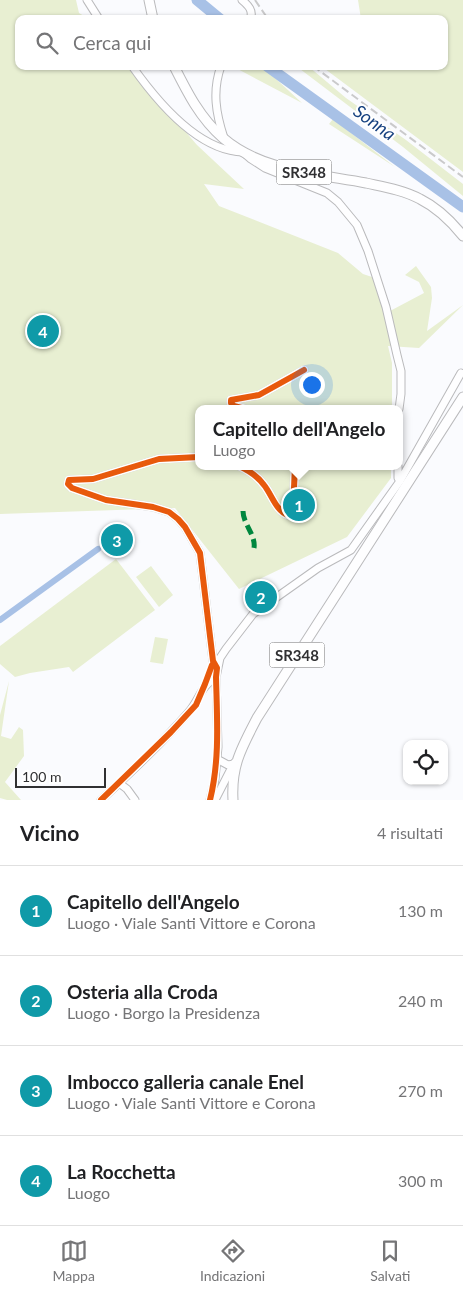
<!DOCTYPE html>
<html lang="it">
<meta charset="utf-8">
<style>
body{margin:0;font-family:Lato,sans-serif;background:#f2f2f2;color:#202124}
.controls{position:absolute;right:15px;bottom:15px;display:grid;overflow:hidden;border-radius:10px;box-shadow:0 1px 4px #0004}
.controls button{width:45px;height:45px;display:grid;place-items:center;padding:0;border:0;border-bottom:1px solid #e0e0e0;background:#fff;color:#202124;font:25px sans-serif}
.scale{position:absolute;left:15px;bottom:12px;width:91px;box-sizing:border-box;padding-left:5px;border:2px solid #303032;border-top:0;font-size:14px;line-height:18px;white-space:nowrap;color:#303032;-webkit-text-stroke:4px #fff;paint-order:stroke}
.you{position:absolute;left:311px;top:384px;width:18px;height:18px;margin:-12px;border:4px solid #fff;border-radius:50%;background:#1a73e8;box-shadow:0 0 0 8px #1a73e833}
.badge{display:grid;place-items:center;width:32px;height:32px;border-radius:50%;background:#777779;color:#fff;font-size:16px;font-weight:700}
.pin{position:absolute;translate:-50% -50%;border:2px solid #fff;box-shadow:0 1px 5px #0006}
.popup{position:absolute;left:195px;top:405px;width:208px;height:65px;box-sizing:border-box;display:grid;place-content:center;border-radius:10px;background:#fff;filter:drop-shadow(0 1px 4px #0005);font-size:16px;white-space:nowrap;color:#757577}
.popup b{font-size:19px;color:#202124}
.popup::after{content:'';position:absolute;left:50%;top:100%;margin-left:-10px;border:10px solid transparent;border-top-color:#fff}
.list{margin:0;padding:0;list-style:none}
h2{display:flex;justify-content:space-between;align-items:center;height:65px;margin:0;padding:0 20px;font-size:21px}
h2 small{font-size:16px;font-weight:400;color:#757577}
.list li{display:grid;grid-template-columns:32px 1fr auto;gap:15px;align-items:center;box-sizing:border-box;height:90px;padding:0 20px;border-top:1px solid #e0e0e0}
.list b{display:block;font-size:19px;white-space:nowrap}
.list p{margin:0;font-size:16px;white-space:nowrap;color:#757577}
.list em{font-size:16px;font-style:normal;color:#757577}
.icon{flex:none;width:28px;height:28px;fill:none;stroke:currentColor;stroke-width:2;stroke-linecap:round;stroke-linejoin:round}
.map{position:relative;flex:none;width:463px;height:800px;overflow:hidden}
.search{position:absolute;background:#fff;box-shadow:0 1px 4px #0004;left:15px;right:15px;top:15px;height:55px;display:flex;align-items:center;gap:12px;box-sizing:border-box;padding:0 18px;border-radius:10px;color:#757577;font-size:19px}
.sheet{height:425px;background:#fff}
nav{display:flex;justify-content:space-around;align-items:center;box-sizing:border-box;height:70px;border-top:1px solid #e0e0e0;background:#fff;font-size:14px;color:#757577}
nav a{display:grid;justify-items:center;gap:2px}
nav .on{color:#777779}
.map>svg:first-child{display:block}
.green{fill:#e8efd2}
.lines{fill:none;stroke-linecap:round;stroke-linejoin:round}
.canal{stroke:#a8c1e6;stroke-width:6}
.river{stroke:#a8c1e6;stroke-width:11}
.minor-casing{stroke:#bababc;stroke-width:9}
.major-casing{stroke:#bababc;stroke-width:11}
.minor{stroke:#fefeff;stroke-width:7}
.major{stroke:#fefeff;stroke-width:9}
.rail{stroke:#cacacb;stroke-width:2;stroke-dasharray:8 4;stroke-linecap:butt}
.quiet{stroke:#00873e;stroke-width:5;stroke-dasharray:10 5;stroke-linecap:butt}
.cycleway-casing{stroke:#fff;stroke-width:9}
.cycleway{stroke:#e8590c;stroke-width:6}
.labels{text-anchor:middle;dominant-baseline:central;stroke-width:4;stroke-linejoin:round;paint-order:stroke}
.shield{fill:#fff;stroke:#6e6e70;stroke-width:1}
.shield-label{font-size:15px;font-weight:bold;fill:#303032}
.water-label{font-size:18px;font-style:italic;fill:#174280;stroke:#fff}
</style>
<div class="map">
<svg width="463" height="800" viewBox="0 0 463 800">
<rect width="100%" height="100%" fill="#fafbfe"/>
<!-- green -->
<path class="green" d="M0,0H76L79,13L89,19H19V66H129L197,145L244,189L204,184L219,206L338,253L363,274L372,277L390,311L424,293L419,282L405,275L416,266L431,287L432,298L427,331L463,305L419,348L388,346L392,363V409H199V466H391V478L347,537L239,589L175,508L0,514Z
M358,0H463V172L321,66H444V19H361Z
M232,66H262L302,103Z
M296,66H308L346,98L406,140L463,184V196L403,147Z
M333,119L395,167L329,124Z
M116,559L155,610L73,672L69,667L30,673L15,677L0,664V646Z
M151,566L173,595L159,607L136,577Z
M155,637L168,639L163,664L150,662Z
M9,681L1,736L11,739L19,727L23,730L24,756L5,782L21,800H7L0,798V715Z"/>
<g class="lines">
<!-- canal -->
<path class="canal" d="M0,620L98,549"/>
<!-- river -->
<path class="river" d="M197,0L220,19
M267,66L463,207"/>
<!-- minor casing -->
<g class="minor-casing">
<path id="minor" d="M87,0L99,19
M242,0C248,5 254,11 250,19
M132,66C156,100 197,151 243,152L251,159L265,168L327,193L338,202L357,225L368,251L386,307L397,355L401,371V394L399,409
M221,66C212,91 216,114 224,138
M245,409L234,406L231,403V400L259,395L304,370
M199,457L159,459L93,479L69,480L68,484L72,488L106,500L153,507L169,512L178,519L185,527L200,553L213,661L217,668
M239,466C248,470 258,477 264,485C272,495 276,511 288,515L293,510L295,466
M398,466V478L400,481
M217,759L228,765L234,764
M119,783L127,789L135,800
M101,800C131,772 161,744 188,713C200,699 200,687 216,677
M210,800L215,779L218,747L216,677L220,658L226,649L253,614L318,568L351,550L400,481L461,373
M215,800L234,763"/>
</g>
<!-- major casing -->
<g class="major-casing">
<path id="major" d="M149,0L153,19
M174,66C187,92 200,118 223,138C261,171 318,174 366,183C384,187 403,190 420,199C438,208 451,221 463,236
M233,800C231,765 242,747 257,718L463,397"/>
</g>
<!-- minor -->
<use href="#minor" class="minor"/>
<!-- major -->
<use href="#major" class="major"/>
<!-- rail -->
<path class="rail" d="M255,0L268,19
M313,66L463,177"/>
<!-- quiet -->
<path class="quiet" d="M243,511C243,524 256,535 254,548"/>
<!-- cycleway casing -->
<g class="cycleway-casing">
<path id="cycleway" d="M245,409L234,406L231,403V400L259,395L304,370
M199,457L159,459L93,479L69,480L68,484L72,488L106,500L153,507L169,512L178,519L185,527L200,553L213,661L217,668L216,677C217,719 220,759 210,800
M239,466C248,470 258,477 264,485C272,495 276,511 288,515L293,510L295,466
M101,800L171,732L196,705L205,684L212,665"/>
</g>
<!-- cycleway -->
<use href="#cycleway" class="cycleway"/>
</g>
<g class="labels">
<!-- shield labels -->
<g class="shield">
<rect x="276.5" y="159.5" width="55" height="25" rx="4"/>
<rect x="269.5" y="642.5" width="55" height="25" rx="4"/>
</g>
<g class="shield-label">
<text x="304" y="172">SR348</text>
<text x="297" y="655">SR348</text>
</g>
<!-- water labels -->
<g class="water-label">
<text transform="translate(375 122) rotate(36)">Sonna</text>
</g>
</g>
</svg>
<div class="controls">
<button><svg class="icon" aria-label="locate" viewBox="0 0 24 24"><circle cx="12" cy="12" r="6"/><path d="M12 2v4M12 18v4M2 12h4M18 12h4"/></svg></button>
</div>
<div class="scale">100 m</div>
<div class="you"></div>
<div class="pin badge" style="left:299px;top:505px;background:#0f9aa8">1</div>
<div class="popup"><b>Capitello dell'Angelo</b>Luogo</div>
<div class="pin badge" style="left:261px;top:597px;background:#0f9aa8">2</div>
<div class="pin badge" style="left:117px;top:540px;background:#0f9aa8">3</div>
<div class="pin badge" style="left:43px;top:331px;background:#0f9aa8">4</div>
<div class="search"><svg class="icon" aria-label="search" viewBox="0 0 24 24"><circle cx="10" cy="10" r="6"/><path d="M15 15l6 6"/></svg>Cerca qui</div>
</div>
<section class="sheet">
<h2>Vicino<small>4 risultati</small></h2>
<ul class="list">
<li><span class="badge" style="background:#0f9aa8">1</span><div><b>Capitello dell'Angelo</b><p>Luogo · Viale Santi Vittore e Corona</p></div><em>130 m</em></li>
<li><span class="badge" style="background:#0f9aa8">2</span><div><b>Osteria alla Croda</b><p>Luogo · Borgo la Presidenza</p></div><em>240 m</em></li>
<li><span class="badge" style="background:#0f9aa8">3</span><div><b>Imbocco galleria canale Enel</b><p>Luogo · Viale Santi Vittore e Corona</p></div><em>270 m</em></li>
<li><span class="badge" style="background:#0f9aa8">4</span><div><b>La Rocchetta</b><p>Luogo</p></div><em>300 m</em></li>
</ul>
</section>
<nav>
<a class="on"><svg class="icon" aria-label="map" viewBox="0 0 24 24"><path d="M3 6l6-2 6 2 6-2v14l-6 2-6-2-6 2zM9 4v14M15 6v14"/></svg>Mappa</a>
<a><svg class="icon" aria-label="directions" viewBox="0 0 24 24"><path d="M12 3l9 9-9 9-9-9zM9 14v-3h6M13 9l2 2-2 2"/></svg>Indicazioni</a>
<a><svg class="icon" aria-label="saved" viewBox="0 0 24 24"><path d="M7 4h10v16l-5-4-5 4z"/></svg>Salvati</a>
</nav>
